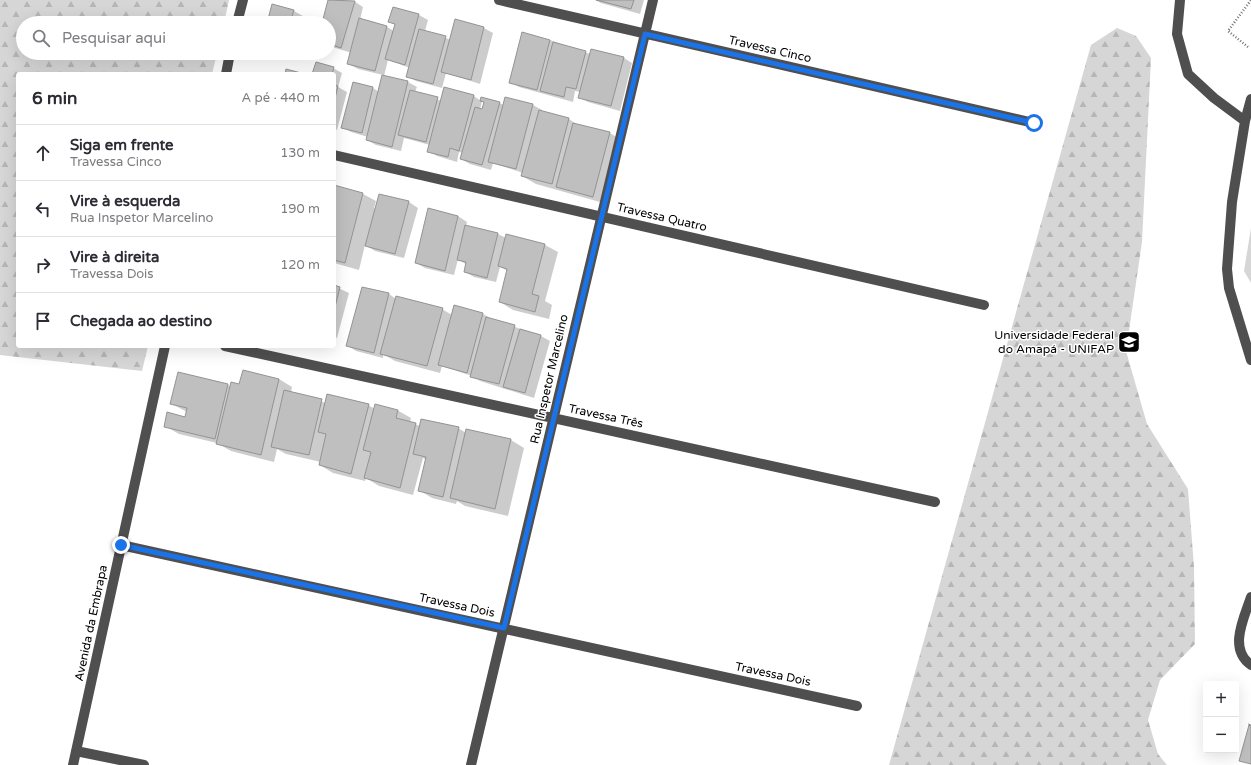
<!DOCTYPE html>
<html lang="pt">
<meta charset="utf-8">
<style>
body{margin:0;font-family:"Varela Round",sans-serif;background:#f7f7f7;color:#2b2b33}
.controls{position:absolute;right:12px;bottom:12px;display:grid;overflow:hidden;border-radius:4px;box-shadow:0 4px 16px #0002}
.controls button{width:36px;height:36px;display:grid;place-items:center;padding:0;border:0;border-bottom:1px solid #e1e1e2;background:#fff;color:#2b2b33;font:20px sans-serif}
.stop{position:absolute;width:12px;height:12px;margin:-9px;border:3px solid #1a73e8;border-radius:50%;background:#fff}
.stop.end{background:#1a73e8;border-color:#fff;box-shadow:0 1px 4px #0008}
.list{margin:0;padding:0;list-style:none}
h2{display:flex;justify-content:space-between;align-items:center;height:52px;margin:0;padding:0 16px;font-size:17px}
h2 small{font-size:13px;font-weight:400;color:#7c7c81}
.list li{display:grid;grid-template-columns:26px 1fr auto;gap:12px;align-items:center;box-sizing:border-box;height:56px;padding:0 16px;border-top:1px solid #e1e1e2}
.list b{display:block;font-size:15px;white-space:nowrap}
.list p{margin:0;font-size:13px;white-space:nowrap;color:#7c7c81}
.list em{font-size:13px;font-style:normal;color:#7c7c81}
.icon{flex:none;width:22px;height:22px;fill:none;stroke:currentColor;stroke-width:2;stroke-linecap:round;stroke-linejoin:round}
.map{position:relative;flex:none;width:1251px;height:765px;overflow:hidden}
.search{position:absolute;background:#fff;box-shadow:0 4px 16px #0002;left:16px;top:16px;width:320px;height:44px;display:flex;align-items:center;gap:10px;box-sizing:border-box;padding:0 14px;border-radius:22px;color:#7c7c81;font-size:15px}
.panel{position:absolute;background:#fff;box-shadow:0 4px 16px #0002;left:16px;top:72px;width:320px;height:276px;border-radius:4px}
.map>svg:first-child{display:block}
.forest{fill:url(#forest-firs)}
.park{fill:#d6d6d6}
.shadow{fill:#0003;fill-rule:evenodd}
.building{fill:#bfbfbf;stroke:#939393}
.lines{fill:none;stroke-linecap:round;stroke-linejoin:round}
.path{stroke:#717171;stroke-width:2.5;stroke-dasharray:1 2;stroke-linecap:butt}
.minor{stroke:#4f4f4f;stroke-width:10}
.route{stroke:#1a73e8;stroke-width:5}
.labels{text-anchor:middle;dominant-baseline:central;stroke-width:3;stroke-linejoin:round;paint-order:stroke}
.street-label{font-size:12px;fill:#000;stroke:#fff}
.poi-label{font-size:12px;fill:#000;stroke:#fff;text-anchor:end}
</style>
<div class="map">
<svg width="1251" height="765" viewBox="0 0 1251 765">
<defs>
<pattern id="forest-firs" width="22" height="20" patternUnits="userSpaceOnUse"><rect width="22" height="20" fill="#d6d6d6"/><path d="M5 1l3.5 6h-7zM16 11l3.5 6h-7z" fill="#b6b6b6"/></pattern>
</defs>
<rect width="100%" height="100%" fill="#fff"/>
<!-- forest -->
<path class="forest" d="M0,0H229L224,23H23V53H217L212,74H18V346H148L142,371L0,355Z
M1117,28L1136,36L1151,58L1142,242L1126,351L1147,424L1188,489L1194,567L1195,644L1160,680L1148,720L1158,754L1167,765H889L1091,45Z"/>
<!-- park -->
<path class="park" d="M1251,228V283L1244,271Z"/>
<!-- shadow -->
<path class="shadow" d="M329,0L354,1L363,7L360,20L387,27L394,31L396,25L390,22L419,15L428,20L425,31L451,40L456,21L484,28L493,33L480,84L446,73L442,88L416,81L407,76L410,68L388,60L384,76L408,82L417,87L415,92L442,101L474,96L481,101L499,103L504,105H533L542,110L541,112L569,119L579,126L610,133L623,141L607,204L536,184L522,176L523,173L493,163L491,170L470,164L461,159L463,153L459,152L457,162L437,156L429,151L430,145L404,138L401,151L376,145L367,140L368,137L351,132L342,127L373,88L379,92L383,75L358,69L349,64L352,53L329,46V23H323ZM482,101L485,103L483,110H480Z
M595,0H644L640,14L601,3Z
M294,11L303,16L301,23H268Z
M550,40L590,54L624,58L632,63L620,111L588,102L579,97L581,92L575,91L573,102L519,87L510,82Z
M273,53H292L291,58Z
M333,68L342,73L338,87L347,92L337,130L334,129V74H313Z
M334,186L363,194L376,201L374,208L376,209L380,195L409,202L418,208L404,258L375,251L365,245L359,270L334,263Z
M429,209L458,216L467,222L466,226L498,234L506,238L545,245L558,252L545,301L552,305L549,319L513,310L500,302L508,271L500,267L496,282L474,277L465,272L467,265L458,259L454,275L425,268L416,263Z
M334,286L349,293L337,338L334,337Z
M389,294L396,299L442,309L452,315L454,306L483,314L492,319L541,336L550,341L534,398L480,381L472,376L442,366L440,373L395,361L383,354V358L356,351L348,346Z
M279,379L292,387L291,393L326,403L368,405L375,409L397,410L411,418L410,422L420,426L458,428L466,433L511,440L524,448L508,516L465,506L457,501L456,504L432,498L419,490L426,460L423,458L413,495L379,486L366,478L365,481L333,473L320,465L321,462L286,454L277,449L274,462L231,451L217,443L179,434L165,426L186,418L187,412L172,404L228,385L231,387Z"/>
<!-- building -->
<path class="building" d="M328,0L355,1L341,48L329,44V23H322Z
M596,0H634L631,9Z
M272,4L294,10L290,23H267Z
M393,7L419,14L405,65L385,59L395,24L388,22Z
M359,18L387,26L375,71L347,64Z
M455,19L484,27L471,80L441,72Z
M419,29L446,36L433,84L406,77Z
M522,32L550,40L537,90L509,83Z
M553,42L586,51L576,89L566,87L564,97L540,91Z
M591,49L624,57L611,106L578,98Z
M316,62L334,67L332,74H312Z
M286,69L305,74H285Z
M382,75L408,81L392,147L366,140Z
M353,82L373,87L362,133L341,128Z
M334,85L338,86L334,102Z
M444,87L474,95L459,151L450,148L448,157L427,152Z
M410,90L438,97L426,142L398,135Z
M481,97L500,102L482,165L460,159L475,107L482,109L484,102L480,101Z
M505,97L533,104L516,169L488,162Z
M539,110L569,118L552,184L521,176Z
M573,123L610,132L593,197L556,187Z
M334,185L363,193L345,263L334,260Z
M379,194L409,201L395,254L365,246Z
M428,208L458,216L445,271L415,263Z
M465,225L498,233L487,278L464,272L466,262L457,260Z
M506,234L545,244L532,294L539,296L535,312L499,302L507,269L498,266Z
M334,285L340,287L334,311Z
M362,287L389,293L374,353L346,346Z
M396,296L443,308L427,366L380,354Z
M454,305L483,313L467,373L438,365Z
M486,317L515,325L499,384L470,377Z
M520,329L541,335L525,393L503,387Z
M243,370L279,379L261,455L216,444L231,382L239,384Z
M178,372L228,384L215,439L164,427L167,412L185,417L187,408L170,404Z
M284,390L322,399L309,455L271,447Z
M327,394L369,404L351,474L319,465L326,434L318,432Z
M375,404L398,410L396,418L416,423L400,488L364,478L371,452L363,450Z
M421,419L459,427L443,497L418,491L426,457L413,454Z
M466,429L511,439L495,509L450,498Z
M1249,725H1251V764L1239,761Z"/>
<g class="lines">
<!-- path -->
<path class="path" d="M1248,47L1228,31L1251,0
M1249,725L1251,723"/>
<!-- minor -->
<path class="minor" d="M499,0L1034,123
M1180,0L1177,34L1188,74L1214,98L1245,121
M237,23L243,0
M226,74L230,53
M1251,99L1245,121L1232,202L1227,269L1229,288L1251,360
M334,155L984,305
M225,346L935,502
M121,545L857,706
M1251,597C1244,618 1228,649 1251,665
M76,751L144,765
M73,765L165,346
M471,765L653,0"/>
</g>
<g class="lines">
<!-- route -->
<path class="route" d="M121,545L504,628L645,34L1034,123"/>
</g>
<!-- icons -->
<defs>
<g id="university-square" transform="scale(1.15)"><rect x="-9" y="-9" width="18" height="18" rx="4" fill="#000" stroke="#fff"/><path d="M0-5L7-2L0 1L-7-2ZM-4 1L0 2.5L4 1V4Q0 6-4 4Z" fill="#fff"/></g>
</defs>
<g fill-rule="evenodd">
<use href="#university-square" x="1129" y="342"/>
</g>
<g class="labels">
<!-- street labels -->
<g class="street-label">
<text transform="translate(770 49) rotate(13)">Travessa Cinco</text>
<text transform="translate(662 217) rotate(13)">Travessa Quatro</text>
<text transform="translate(549 379) rotate(-77)">Rua Inspetor Marcelino</text>
<text transform="translate(606 416) rotate(12)">Travessa Três</text>
<text transform="translate(457 605) rotate(12)">Travessa Dois</text>
<text transform="translate(91 623) rotate(-78)">Avenida da Embrapa</text>
<text transform="translate(773 674) rotate(12)">Travessa Dois</text>
</g>
<!-- poi labels -->
<g class="poi-label">
<text x="1114" y="335">Universidade Federal<tspan x="1114" dy="14">do Amapá - UNIFAP</tspan></text>
</g>
</g>
</svg>
<div class="controls">
<button>+</button>
<button>−</button>
</div>
<div class="stop" style="left:1034px;top:123px"></div>
<div class="stop end" style="left:121px;top:545px"></div>
<div class="search"><svg class="icon" aria-label="search" viewBox="0 0 24 24"><circle cx="10" cy="10" r="6"/><path d="M15 15l6 6"/></svg>Pesquisar aqui</div>
<section class="panel">
<h2>6 min<small>A pé · 440 m</small></h2>
<ul class="list">
<li><svg class="icon" aria-label="ahead" viewBox="0 0 24 24"><path d="M12 20V5M6 11l6-6 6 6"/></svg><div><b>Siga em frente</b><p>Travessa Cinco</p></div><em>130 m</em></li>
<li><svg class="icon" aria-label="left" viewBox="0 0 24 24"><path d="M17 20v-9H6M10 6l-5 5 5 5"/></svg><div><b>Vire à esquerda</b><p>Rua Inspetor Marcelino</p></div><em>190 m</em></li>
<li><svg class="icon" aria-label="right" viewBox="0 0 24 24"><path d="M7 20v-9h11M14 6l5 5-5 5"/></svg><div><b>Vire à direita</b><p>Travessa Dois</p></div><em>120 m</em></li>
<li><svg class="icon" aria-label="arrive" viewBox="0 0 24 24"><path d="M6 21V4h12l-3 4 3 4H6"/></svg><div><b>Chegada ao destino</b></div></li>
</ul>
</section>
</div>
